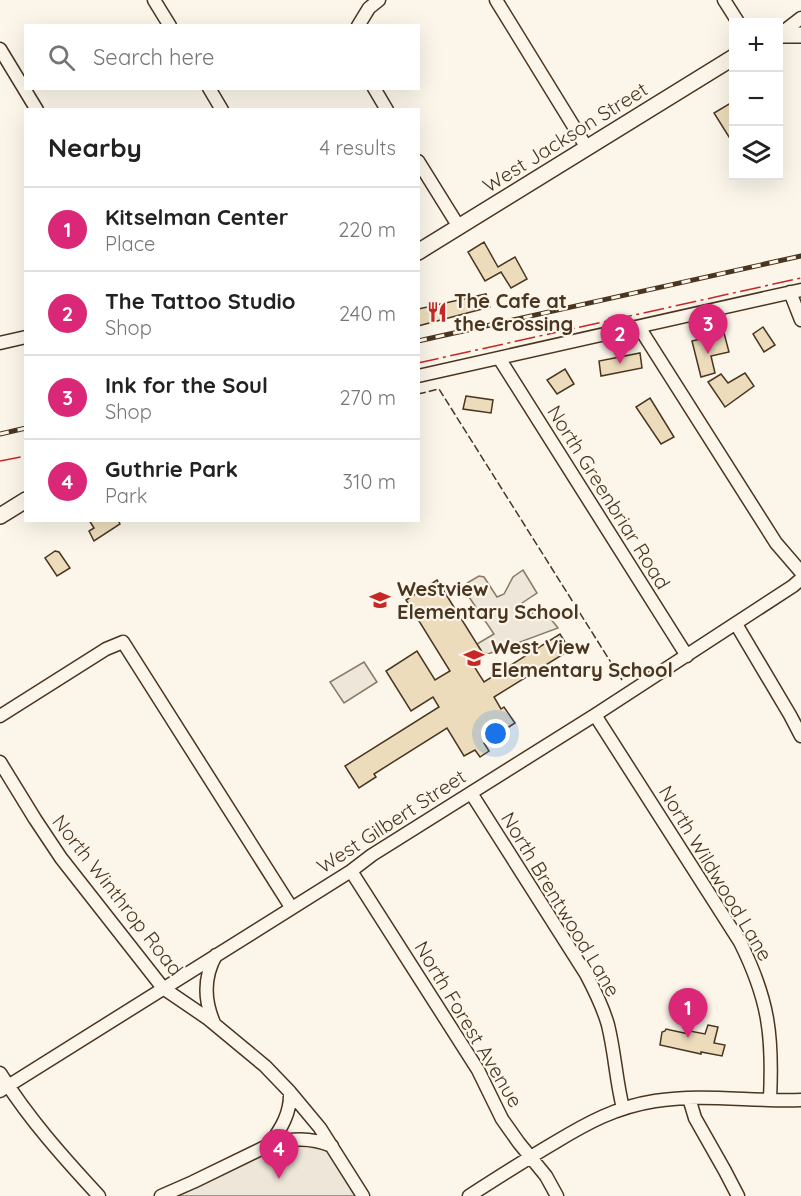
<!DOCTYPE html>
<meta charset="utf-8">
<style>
body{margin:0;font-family:Quicksand,sans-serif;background:#f2f2f2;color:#222}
.controls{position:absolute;right:18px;top:18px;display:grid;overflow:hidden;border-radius:0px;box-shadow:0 6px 24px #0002}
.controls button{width:54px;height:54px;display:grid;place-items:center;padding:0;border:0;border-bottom:2px solid #e0e0e0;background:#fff;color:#222;font:30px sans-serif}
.you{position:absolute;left:496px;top:734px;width:21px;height:21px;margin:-15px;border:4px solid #fff;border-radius:50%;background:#1a73e8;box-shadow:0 0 0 9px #1a73e833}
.badge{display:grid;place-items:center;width:39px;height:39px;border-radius:50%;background:#db2777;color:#fff;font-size:20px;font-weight:700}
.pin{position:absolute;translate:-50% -50px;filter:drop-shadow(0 2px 3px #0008)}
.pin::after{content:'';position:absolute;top:32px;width:21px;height:18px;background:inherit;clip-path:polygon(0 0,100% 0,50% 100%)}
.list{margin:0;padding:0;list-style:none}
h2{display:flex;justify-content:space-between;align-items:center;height:78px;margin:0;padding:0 24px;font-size:26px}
h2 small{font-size:20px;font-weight:400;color:#767676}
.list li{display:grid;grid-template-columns:39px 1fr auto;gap:18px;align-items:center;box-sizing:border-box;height:84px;padding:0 24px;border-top:2px solid #e0e0e0}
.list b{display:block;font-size:22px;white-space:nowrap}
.list p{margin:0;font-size:20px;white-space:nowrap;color:#767676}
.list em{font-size:20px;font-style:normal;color:#767676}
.icon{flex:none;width:33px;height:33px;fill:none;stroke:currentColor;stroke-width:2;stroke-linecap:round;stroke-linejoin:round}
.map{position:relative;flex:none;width:801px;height:1196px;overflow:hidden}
.search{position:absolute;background:#fff;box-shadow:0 6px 24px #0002;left:24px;top:24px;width:396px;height:66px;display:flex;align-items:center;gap:15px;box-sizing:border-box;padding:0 21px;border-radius:0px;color:#767676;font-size:22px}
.panel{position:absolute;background:#fff;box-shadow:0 6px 24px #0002;left:24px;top:108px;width:396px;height:414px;border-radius:0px}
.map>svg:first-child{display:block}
.green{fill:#ede6d9;stroke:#887966;stroke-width:1.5}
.building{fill:#ecdcbc;stroke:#4a3520;stroke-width:1.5}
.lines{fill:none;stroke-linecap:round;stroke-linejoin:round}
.minor-casing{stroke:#4a3520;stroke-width:15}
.major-casing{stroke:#4a3520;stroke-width:18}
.minor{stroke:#fbf6e9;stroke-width:12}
.major{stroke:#fbf6e9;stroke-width:15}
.rail-casing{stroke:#4a3520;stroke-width:5}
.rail{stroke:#fbf6e9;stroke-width:3;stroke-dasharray:9;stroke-linecap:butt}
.fence{stroke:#4a3520;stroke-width:1.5;stroke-dasharray:8 3;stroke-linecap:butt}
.power{stroke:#c62828;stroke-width:1.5;stroke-dasharray:21 4.5 3 4.5;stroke-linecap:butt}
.labels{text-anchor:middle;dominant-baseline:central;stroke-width:4.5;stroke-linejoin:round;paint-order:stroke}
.street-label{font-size:20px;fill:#4a3520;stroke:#fbf6e9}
.poi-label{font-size:20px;font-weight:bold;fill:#4a3520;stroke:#fbf6e9;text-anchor:start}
</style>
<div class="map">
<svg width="801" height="1196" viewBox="0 0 801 1196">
<rect width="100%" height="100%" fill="#fbf6e9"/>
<!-- green -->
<path class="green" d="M523,570L537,593L522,603L524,617L542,608L558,628L488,654L482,652L477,644L494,634L465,591L467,583L479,576L484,577L497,597L504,594L513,577Z
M364,662L377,682L344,703L330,682Z
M286,1145L317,1146L328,1151L359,1196H174L270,1151Z"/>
<!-- building -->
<path class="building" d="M734,101V145L714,113Z
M484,242L498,267L515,257L527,279L511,288L501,272L485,281L468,252Z
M486,294L490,307L418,326V309Z
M763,327L775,345L764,352L753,334Z
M724,333L729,352L711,356L715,373L701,377L692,341Z
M640,353L642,368L601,376L599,361Z
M565,369L574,384L557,394L547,380Z
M745,373L754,386L725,407L708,382L721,374L728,383Z
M466,396L493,400L491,413L463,409Z
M650,398L674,437L661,444L636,407Z
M89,520H118L120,524L94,541L89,531L94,528Z
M55,551L59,552L70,568L57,576L45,558Z
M437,580L482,652L470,660L484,682L560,634L570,650L494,697L501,709L504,707L515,723L484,743L489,751L480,757L475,750L464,756L447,728L374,774L376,777L359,788L345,766L439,707L433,697L411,711L386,671L417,651L435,680L450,671L406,600Z
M708,1025L718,1027L714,1043L725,1045L722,1056L701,1052V1054L660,1045L662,1032L665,1031L666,1029L689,1034L690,1031L705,1034Z"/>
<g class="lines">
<!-- minor casing -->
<g class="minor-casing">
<path id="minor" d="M154,0L170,26
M496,0L587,148
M724,0L738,22
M358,26L369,8L379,0
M779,35L801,18
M0,49L37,110
M209,88L222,110
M374,88L387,110
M418,161L459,227
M790,292L801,320
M639,327L776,543L801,572
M0,343L26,337
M499,358L687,656
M418,376L801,290
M736,624L790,715L801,736
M595,715L740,942C769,1000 773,1036 770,1099
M0,716L106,649L123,642L291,907
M0,762L35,819L61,858L163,988L207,1018L265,1066L290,1092L320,1128L363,1196
M471,793L586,974C595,991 603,1007 608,1025C615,1053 616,1081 623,1108
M351,871L478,1070L502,1119L519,1143L546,1176L557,1196
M214,1023C204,1000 203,978 216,955
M0,1073C28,1118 63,1157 99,1196
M0,1091L351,871L372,855L595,715L793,586L801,579
M689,1098L695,1118L725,1171L738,1196
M269,1145C291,1138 310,1137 332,1146
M161,1196L193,1182L269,1145C281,1129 291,1113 290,1092
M469,1196C497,1178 525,1160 554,1143C587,1123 616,1107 655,1101C703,1093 752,1102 801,1100"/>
</g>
<!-- major casing -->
<g class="major-casing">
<path id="major" d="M778,35H801
M418,252L734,57
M0,516L26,500"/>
</g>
<!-- minor -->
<use href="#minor" class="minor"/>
<!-- major -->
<use href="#major" class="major"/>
<!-- rail casing -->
<g class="rail-casing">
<path id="rail" d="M418,341L801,256
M0,434L26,428"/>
</g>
<!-- rail -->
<use href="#rail" class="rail"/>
<!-- fence -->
<path class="fence" d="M418,394L439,389L622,680"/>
<!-- power -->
<path class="power" d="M418,363L801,278
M0,461L26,456"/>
</g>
<!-- icons -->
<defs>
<g id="restaurant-bare" transform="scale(1.62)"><path d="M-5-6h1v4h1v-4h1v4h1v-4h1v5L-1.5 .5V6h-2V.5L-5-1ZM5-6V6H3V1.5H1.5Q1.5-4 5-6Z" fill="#c62828" stroke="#fbf6e9" stroke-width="2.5" paint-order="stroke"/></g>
<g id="school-bare" transform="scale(1.62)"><path d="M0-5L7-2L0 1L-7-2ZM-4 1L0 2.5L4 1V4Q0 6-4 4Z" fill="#c62828" stroke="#fbf6e9" stroke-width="2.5" paint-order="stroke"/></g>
</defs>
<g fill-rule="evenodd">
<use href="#restaurant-bare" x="437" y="312"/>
<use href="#school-bare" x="380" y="600"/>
<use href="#school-bare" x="474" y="658"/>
</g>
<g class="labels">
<!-- street labels -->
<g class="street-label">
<text transform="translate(565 137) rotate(-32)">West Jackson Street</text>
<text transform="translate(609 497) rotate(58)">North Greenbriar Road</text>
<text transform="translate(391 821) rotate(-33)">West Gilbert Street</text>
<text transform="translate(716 873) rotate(59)">North Wildwood Lane</text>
<text transform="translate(118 895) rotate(52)">North Winthrop Road</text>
<text transform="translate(561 904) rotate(59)">North Brentwood Lane</text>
<text transform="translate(469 1024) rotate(59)">North Forest Avenue</text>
</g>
<!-- poi labels -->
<g class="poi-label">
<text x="454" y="300">The Cafe at<tspan x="454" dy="23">the Crossing</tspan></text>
<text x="397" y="588">Westview<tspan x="397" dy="23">Elementary School</tspan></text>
<text x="491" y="646">West View<tspan x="491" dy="23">Elementary School</tspan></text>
</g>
</g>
</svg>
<div class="controls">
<button>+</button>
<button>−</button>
<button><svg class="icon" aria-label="layers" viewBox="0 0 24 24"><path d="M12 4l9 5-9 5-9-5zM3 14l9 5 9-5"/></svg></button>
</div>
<div class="you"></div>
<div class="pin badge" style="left:688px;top:1038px">1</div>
<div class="pin badge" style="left:620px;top:364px">2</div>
<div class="pin badge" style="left:708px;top:354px">3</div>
<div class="pin badge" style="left:279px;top:1179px">4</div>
<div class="search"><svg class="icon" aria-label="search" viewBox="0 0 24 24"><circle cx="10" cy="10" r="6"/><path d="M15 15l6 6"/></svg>Search here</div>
<section class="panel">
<h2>Nearby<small>4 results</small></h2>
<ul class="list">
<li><span class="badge">1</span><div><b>Kitselman Center</b><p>Place</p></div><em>220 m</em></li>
<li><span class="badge">2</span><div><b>The Tattoo Studio</b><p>Shop</p></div><em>240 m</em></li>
<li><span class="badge">3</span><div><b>Ink for the Soul</b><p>Shop</p></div><em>270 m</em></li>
<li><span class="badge">4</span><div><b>Guthrie Park</b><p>Park</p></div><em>310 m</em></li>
</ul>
</section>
</div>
